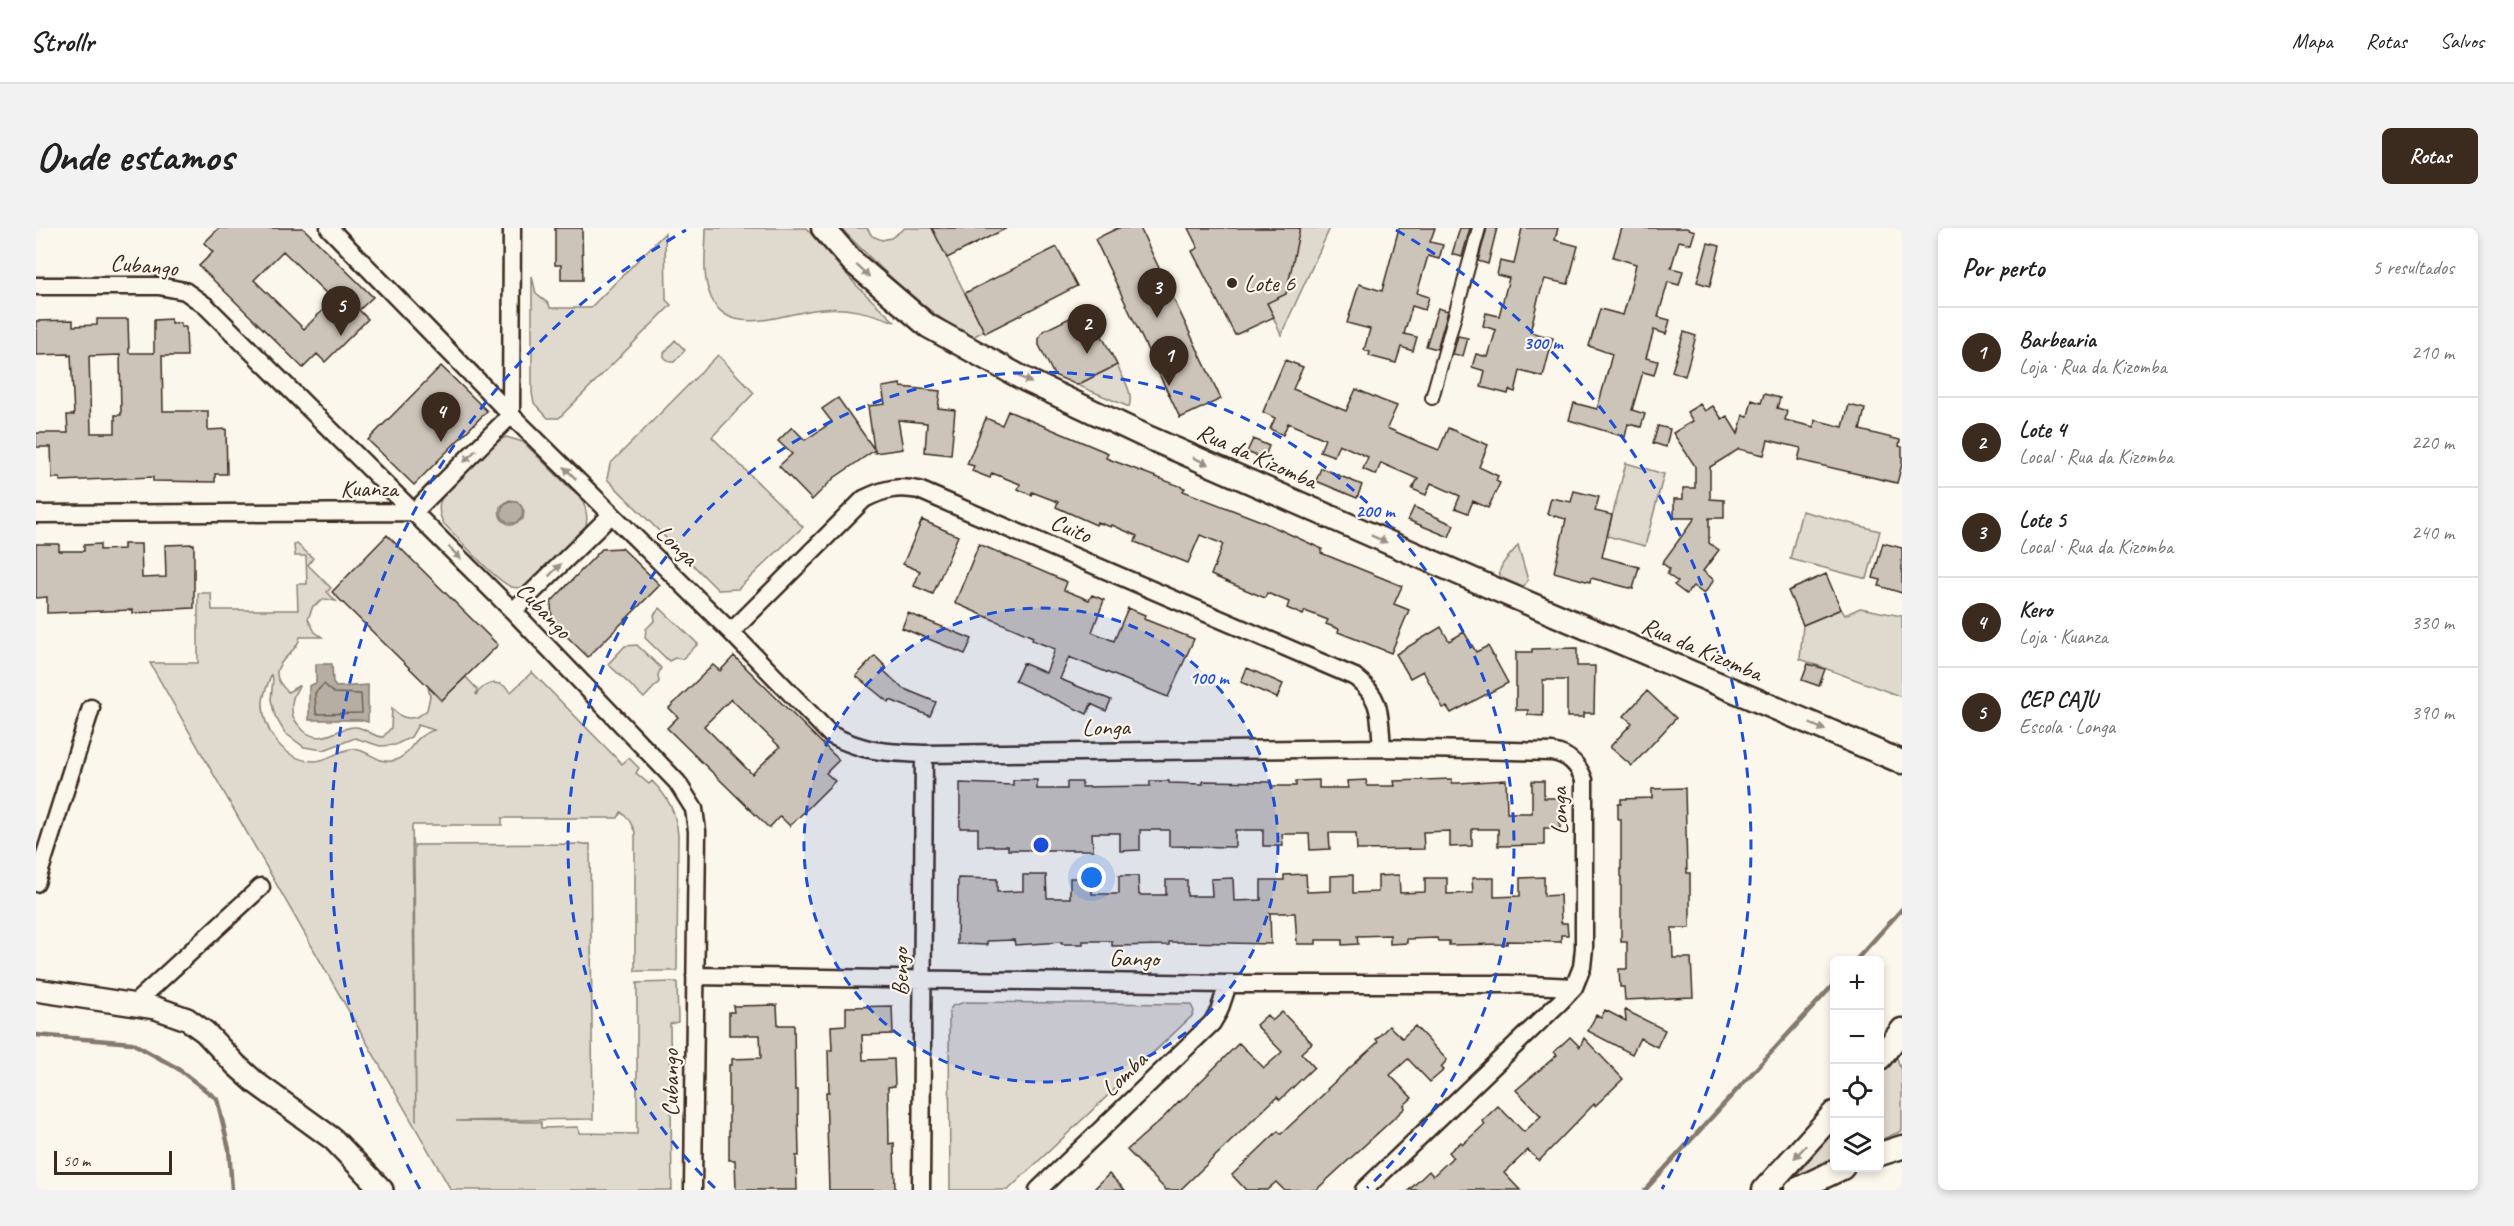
<!DOCTYPE html>
<html lang="pt">
<meta charset="utf-8">
<style>
body{margin:0;font-family:Caveat,sans-serif;background:#f2f2f2;color:#222}
.controls{position:absolute;right:18px;bottom:18px;display:grid;overflow:hidden;border-radius:9px;box-shadow:0 3px 9px #0003}
.controls button{width:54px;height:54px;display:grid;place-items:center;padding:0;border:0;border-bottom:2px solid #e0e0e0;background:#fff;color:#222;font:30px sans-serif}
.scale{position:absolute;left:18px;bottom:15px;width:118px;box-sizing:border-box;padding-left:6px;border:3px solid #3b2a1e;border-top:0;font-size:16px;line-height:21px;white-space:nowrap;color:#3b2a1e;-webkit-text-stroke:4px #fbf7ec;paint-order:stroke}
.you{position:absolute;left:1056px;top:650px;width:21px;height:21px;margin:-15px;border:4px solid #fff;border-radius:50%;background:#1a73e8;box-shadow:0 0 0 9px #1a73e833}
.badge{display:grid;place-items:center;width:39px;height:39px;border-radius:50%;background:#3b2a1e;color:#fff;font-size:20px;font-weight:700}
.pin{position:absolute;translate:-50% -50px;filter:drop-shadow(0 2px 3px #0008)}
.pin::after{content:'';position:absolute;top:32px;width:21px;height:18px;background:inherit;clip-path:polygon(0 0,100% 0,50% 100%)}
.list{margin:0;padding:0;list-style:none}
h2{display:flex;justify-content:space-between;align-items:center;height:78px;margin:0;padding:0 24px;font-size:26px}
h2 small{font-size:20px;font-weight:400;color:#767676}
.list li{display:grid;grid-template-columns:39px 1fr auto;gap:18px;align-items:center;box-sizing:border-box;height:90px;padding:0 24px;border-top:2px solid #e0e0e0}
.list b{display:block;font-size:22px;white-space:nowrap}
.list p{margin:0;font-size:20px;white-space:nowrap;color:#767676}
.list em{font-size:20px;font-style:normal;color:#767676}
.icon{flex:none;width:33px;height:33px;fill:none;stroke:currentColor;stroke-width:2;stroke-linecap:round;stroke-linejoin:round}
.map{position:relative;flex:none;width:1866px;height:962px;overflow:hidden;border-radius:9px}
header{display:flex;align-items:center;gap:36px;box-sizing:border-box;height:84px;padding:0 30px;background:#fff;border-bottom:2px solid #e0e0e0}
header strong{font-size:28px}
nav{display:flex;gap:33px;margin-inline-start:auto;font-size:21px}
.intro{display:flex;align-items:center;justify-content:space-between;box-sizing:border-box;height:144px;padding:0 36px}
h1{margin:0;font-size:42px}
.button{padding:15px 27px;border-radius:9px;background:#3b2a1e;color:#fff;font-size:21px;font-weight:700}
main{display:flex;gap:36px;padding:0 36px}
aside{flex:1;background:#fff;border-radius:9px;box-shadow:0 3px 9px #0003}
.map>svg:first-child{display:block}
.green{fill:#dfd9ce;stroke:#8d8276;stroke-width:1.5;fill-rule:evenodd}
.water{fill:#b6aea2;stroke:#85796d;stroke-width:1.5}
.lines{fill:none;stroke-linecap:round;stroke-linejoin:round}
.shore{stroke:#6c5f53;stroke-width:1.5}
.stream{stroke:#85796d;stroke-width:4.5}
.building{fill:#ccc4b9;stroke:#3b2a1e;stroke-width:1.5;fill-rule:evenodd}
.pedestrian-casing{stroke:#3b2a1e;stroke-width:16}
.minor-casing{stroke:#3b2a1e;stroke-width:21}
.tertiary-casing{stroke:#3b2a1e;stroke-width:26}
.secondary-casing{stroke:#3b2a1e;stroke-width:27}
.pedestrian{stroke:#fbf7ec;stroke-width:12}
.minor{stroke:#fbf7ec;stroke-width:16}
.tertiary{stroke:#fbf7ec;stroke-width:21}
.secondary{stroke:#fbf7ec;stroke-width:22}
.oneway{fill:#9b9085}
.ring{fill:none;stroke:#1d4ed8;stroke-width:3;stroke-dasharray:10 8}
.poi-dot{fill:#3b2a1e;stroke:#fbf7ec;stroke-width:2}
.labels{text-anchor:middle;dominant-baseline:central;stroke-width:4.5;stroke-linejoin:round;paint-order:stroke}
.street-label{font-size:24px;fill:#3b2a1e;stroke:#fbf7ec}
.poi-label{font-size:24px;fill:#3b2a1e;stroke:#fbf7ec;text-anchor:start}
.centre{fill:#1d4ed8;stroke:#fbf7ec;stroke-width:3}
.ring-label{font-size:18px;text-anchor:middle;font-weight:bold;fill:#1d4ed8;stroke:#fbf7ec;stroke-width:4.5;stroke-linejoin:round;paint-order:stroke}
</style>
<header>
<strong>Strollr</strong>
<nav><a>Mapa</a><a>Rotas</a><a>Salvos</a></nav>
</header>
<div class="intro"><h1>Onde estamos</h1><a class="button">Rotas</a></div>
<main>
<div class="map">
<svg width="1866" height="962" viewBox="0 0 1866 962">
<rect width="100%" height="100%" fill="#fbf7ec"/>
<filter id="ink" filterUnits="userSpaceOnUse"><feTurbulence type="fractalNoise" baseFrequency=".0167" numOctaves="2"/><feDisplacementMap in="SourceGraphic" scale="12" xChannelSelector="R" yChannelSelector="G"/><feConvolveMatrix kernelMatrix="1 2 1 2 8 2 1 2 1" color-interpolation-filters="sRGB"/></filter>
<g filter="url(#ink)">
<!-- green -->
<path class="green" d="M670,0H770L821,58L859,94C835,85 813,79 787,81C751,83 689,115 673,64C666,46 670,20 670,0Z
M805,0H831L836,8L846,12L855,10L869,0H896L948,103L935,110C886,81 844,41 805,0Z
M1222,0H1294L1245,107L1231,75Z
M629,5L630,72L635,77L523,190H512L498,175L496,165V48L500,66L513,76L514,80H554Z
M639,112L649,122L638,134H634L628,129V125Z
M682,127L718,165L676,209L767,299L702,361L682,362L571,251L574,236Z
M1081,137C1087,151 1098,164 1093,179L1041,157Z
M470,209L487,214L547,273C550,281 553,291 549,300C543,310 500,353 489,358C485,360 480,360 476,359C460,354 422,309 408,296C404,289 402,282 404,274C408,259 456,215 470,209ZM473,272L481,273L488,283L487,291L476,297C467,295 462,289 464,279Z
M1590,235L1628,246L1609,318L1571,308Z
M1766,283L1844,303L1831,351L1754,331Z
M261,316L277,330L272,337L295,360L291,364L300,373L289,371L277,378L272,391L279,404L286,409H264C262,428 222,437 252,464L264,457C257,466 254,477 257,488C259,494 264,499 268,503C288,519 302,497 321,499C331,501 337,509 347,509L355,500L356,480C366,493 379,493 391,482L394,468L392,459L405,473L430,449L441,461L440,467C449,453 464,451 475,464L496,444L586,536L593,530L603,540L600,545L613,556L616,553C632,569 640,584 642,607L641,743H599V604L593,592L585,584L582,590H466V597H376L380,893L378,617L554,616L557,891L420,893L505,894V900L542,899L543,905L601,906V755L641,754L642,794L634,796L636,962H415L114,435H162V365H175L176,382H262L261,356H271L270,328H259L258,317ZM235,447L237,450L235,472L239,488L249,505L268,519L288,522L319,510L344,518L359,517L375,509L382,497L398,502C374,510 377,525 360,532C342,538 334,522 317,521C303,521 293,533 278,533C248,533 226,502 227,473C228,464 232,456 235,447Z
M1482,317L1492,352L1488,358L1484,360L1465,351C1459,338 1475,328 1482,317Z
M624,380L662,416L646,431L639,430L633,433L609,410L610,401L619,392L618,387Z
M1824,380L1866,388V469L1764,431L1767,397L1805,381L1809,387Z
M601,417L625,440L622,447L623,454L608,470L572,436L589,418Z
M929,774L1151,776L1155,777L1158,783L1157,787L972,962H914L913,784L916,778Z
M1859,824L1866,845V903L1844,912V845Z
M1798,903V933L1750,959Z"/>
<!-- water -->
<path class="water" d="M465 284a11 11 0 1 1 22 0a11 11 0 1 1-22 0Z
M280,436H296L297,455L300,459L332,457V494L325,492H273V458L280,455Z"/>
<g class="lines">
<!-- shore -->
<path class="shore" d="M288,456L298,465L325,466L326,485L280,486L279,465Z"/>
<!-- stream -->
<path class="stream" d="M1820,732L1866,681
M0,807L96,815L141,840L181,871L193,921L196,962
M1609,962L1798,756"/>
</g>
<!-- building -->
<path class="building" d="M183,0H267L337,69L323,82L332,91L289,134L281,126L267,140L163,38L177,24L168,15ZM247,23L297,72L268,101L218,52Z
M519,0H546L547,52H525V37H519Z
M896,0H971L911,30Z
M1082,0H1104L1185,171L1144,190L1059,11Z
M1152,0H1264L1250,66L1231,75L1238,89L1199,107L1156,23L1162,20Z
M1363,0H1399L1394,14L1407,17L1403,31L1392,28L1381,65L1393,69L1389,82L1376,78L1368,106L1381,109L1377,123L1365,119L1360,135L1333,128L1334,124L1328,122L1334,101L1311,95L1323,56L1346,63Z
M1424,0H1434L1426,29L1416,26Z
M1451,0H1461L1452,36L1442,33Z
M1486,0H1522L1519,12L1542,18L1532,56L1509,51L1502,71L1494,104L1517,110L1507,149L1484,143L1479,164L1473,162L1472,166L1445,159L1449,143L1436,139L1440,126L1452,129L1460,102L1447,98L1450,85L1463,88L1473,50L1461,47L1464,33L1478,36Z
M1586,0H1650L1659,3L1655,16L1643,13L1635,40L1647,43L1643,57L1632,54L1622,89L1634,92L1630,106L1618,102L1610,130L1622,133L1618,147L1607,144L1596,182L1609,186L1605,199L1592,196L1589,209L1533,192L1538,175L1561,181L1571,146L1576,126L1553,118L1564,81L1587,87L1592,70L1600,36L1577,29Z
M1672,15L1684,18L1674,58L1661,54Z
M1021,19L1041,58L949,105L929,65Z
M1402,80L1412,83L1401,121L1390,118Z
M1052,81L1081,137L1041,157L1018,147L1003,117V110L1007,103Z
M61,91H92L93,125H118V92L135,91V95H145V99H150L151,128H126L127,183H172V202L190,201L191,246H179V254L117,253V249L24,253V250H16L15,219H0V205H32L31,187H38L35,127L32,128V126L0,127V93L37,92V98L61,97ZM84,127L85,187H79V205H55L53,128Z
M1648,104L1660,108L1649,148L1636,143Z
M1422,108L1432,110L1427,128L1417,126Z
M1249,132L1267,139L1257,161L1310,183L1320,161L1345,172L1361,178L1351,200L1383,214L1403,222L1412,200L1452,217L1443,239L1462,248L1460,253L1464,255L1452,280L1437,273L1432,285L1419,280L1424,268L1395,255L1390,267L1376,261L1382,251L1345,235L1340,247L1327,241L1332,229L1303,216L1298,228L1284,223L1289,211L1252,195L1247,207L1234,201L1239,190L1227,184Z
M405,138L451,183L378,257L332,212Z
M865,156V159L904,163L902,180L919,182L915,227L889,224L891,195L862,192L867,221L839,225V222L798,250L776,272L743,238L756,226L742,213L756,199L769,212L796,194L786,181L802,170L838,221L832,178L849,176L846,159Z
M1728,166L1744,170L1741,180L1751,183L1749,192L1778,199L1779,192L1807,199L1813,177L1829,181L1824,202L1864,212L1863,218L1866,219V236L1861,255L1762,232L1765,220L1732,212L1728,227L1703,221L1674,239V271L1688,272V290H1673V315L1683,322L1667,343L1678,352L1668,366L1657,358L1650,366L1638,357L1642,354L1631,346L1634,341L1626,335L1659,290H1638V271H1647V260H1659V238L1637,205L1657,193L1651,184L1664,176L1669,183L1677,178L1686,191L1691,188L1702,206L1707,187L1712,188L1716,172L1725,175Z
M972,183L1072,225L1070,230L1149,260L1147,263L1225,293L1286,321L1285,325L1366,358L1358,376L1373,382L1355,425L1302,404L1303,401L1290,396L1292,392L1269,383L1267,387L1251,380L1253,374L1231,365L1229,370L1175,347L1187,316L1164,307L1152,335L1099,314L1101,308L1076,297L1075,299L1061,294L1060,297L1020,279L1022,274L996,264L995,267L982,261L984,256L956,245L954,250L936,243L938,238L931,236L950,190L966,197Z
M1622,198L1634,201L1630,219L1617,215Z
M1217,211L1233,218L1228,231L1211,224Z
M1285,240L1326,257L1321,270L1280,253Z
M1538,263L1563,269L1559,283L1576,287L1566,329L1603,339L1597,361L1555,350L1554,354L1518,344L1530,291L1511,286L1515,270L1535,274Z
M1378,279L1418,297L1413,309L1372,292Z
M886,292L922,308L897,366L878,358L884,343L867,336Z
M351,307L462,417L406,472L296,364Z
M1847,315L1866,320V365L1843,358L1845,352L1837,350Z
M0,316H23V323H48V317L64,316V322L88,321V316H105L106,350L130,349L129,317L158,316V380L117,382V384L97,385V382L11,385V369L0,370Z
M943,316L1031,354L1028,362L1053,372L1056,367L1068,372L1056,404L1078,413L1092,380L1109,387L1108,391L1158,411L1132,469L1033,429L1024,451L1075,472L1070,483L1055,476L1051,486L979,453L987,435L1010,445L1019,421L996,412L997,409L919,375Z
M586,320L624,357L552,429L516,394L515,374L566,321Z
M1790,346L1805,381L1767,397L1752,363Z
M872,385L936,411L929,426L866,400Z
M1405,399L1413,413L1428,404L1440,424L1452,418L1472,455L1415,485L1411,479L1407,480L1387,443L1374,450L1360,426Z
M1541,420V438H1559L1558,485H1548V489H1531V452H1507V488L1492,487V482H1480V424H1496V421Z
M698,428L803,532L790,545L799,553L754,598L744,588L733,600L631,500L642,489L633,480L677,437L684,443ZM695,471L744,519L716,546L668,498Z
M839,428L850,439L847,442L866,460L900,474L894,488L854,472L852,474L820,448Z
M1772,436L1789,441L1783,458L1766,452Z
M1211,440L1247,456L1241,470L1205,454Z
M1611,463L1640,490L1596,538L1574,519L1596,495L1588,488Z
M1416,551V555H1423L1470,552L1471,585H1496V553H1508V570H1524V600H1508V617L1462,618V601H1436V618L1414,619V603L1387,604L1388,621L1321,622L1320,605H1293L1294,621L1274,622L1273,606H1246L1247,618H1227V602H1199V619L1133,618V602H1104V622L1084,623V605H1056L1057,622H972V618H942V600H924V555L977,557V552H1001V561H1031V554H1046V559L1114,558V553H1133V555L1167,556V553L1235,554V558H1260V553L1283,552V560H1312L1311,553L1330,552L1331,558H1359L1358,553Z
M1649,560L1651,645H1654V700H1636L1637,730H1655L1657,769L1589,772L1588,759H1584L1583,741H1591V714H1585V591H1582V576H1585V571L1616,570V561Z
M1270,646L1271,664L1295,663V648L1317,647V665L1342,664V648L1363,647L1364,665L1389,664V650H1411V666L1437,665L1436,650H1458V669L1484,668V650L1508,649V668L1524,667L1525,695H1531L1532,707H1525V714L1471,713V716L1413,717V713H1402L1401,710L1371,711V715L1354,716V707L1321,708L1322,716L1306,717V712H1280V716H1261L1259,685H1234L1235,716L1148,714H1133V717L1076,718V713H1047V716H1026V714L979,717L978,712L951,713V717L921,716L922,650L961,651V664L987,663V647H1010L1011,670H1034V650H1056V666H1083V648H1102L1103,667H1130V652H1151V668H1176L1175,651L1197,650L1198,673L1225,672V652H1248V647Z
M741,777L742,797H758L759,862H762V883L763,928H760L761,962H700L699,932H693V837H696V831L725,830L724,807H693V784H698L697,778Z
M856,778L857,806L826,807L827,832L858,831L859,858L852,859L853,916L858,915L859,962H793L790,864H793L792,822H796L795,798L810,797V779Z
M1569,782L1590,793L1589,782L1629,802L1621,819L1604,810L1596,826L1552,803L1560,787L1565,790Z
M1246,784L1276,815L1265,825L1278,839L1244,872L1241,869L1144,962H1130L1091,922L1128,889L1143,873L1144,874L1203,815L1228,840L1246,824L1220,797L1231,787L1236,793Z
M1353,798L1366,810L1379,798L1411,832L1405,839L1408,842L1394,854L1372,831L1354,847L1376,870L1368,877L1369,880L1280,962H1248L1240,954L1231,962H1210L1196,947L1242,903L1245,906L1292,862L1291,861L1342,814L1340,811Z
M1534,809L1544,819L1548,810L1587,851L1559,878L1558,876L1503,933L1492,922L1468,945L1484,962H1373L1393,943L1397,948L1417,929L1413,924L1425,914L1427,916L1449,896L1446,893L1462,878L1488,904L1505,888L1480,862L1521,827L1518,824Z
M1073,946L1089,962H1057Z"/>
<g class="lines">
<!-- pedestrian casing -->
<g class="pedestrian-casing">
<path id="pedestrian" d="M1396,170L1443,0"/>
</g>
<!-- minor casing -->
<g class="minor-casing">
<path id="minor" d="M293,0L475,187L695,404L795,507C831,525 849,524 888,526L1346,520L1516,524C1533,527 1542,536 1548,552V720L1546,739L1538,759L1524,774L1328,962
M0,58H123L149,63L170,78L477,383L641,554L658,581L661,603L657,962
M0,286L378,284L475,187L476,0
M477,383L575,287
M695,404L828,271C848,261 861,258 883,262L1319,449C1347,471 1343,488 1346,520
M0,655L55,480
M659,748L1192,756H1473L1538,759
M97,777L225,659
M885,962L888,526
M1002,962L1176,795L1183,783L1192,756"/>
</g>
<!-- tertiary casing -->
<g class="tertiary-casing">
<path id="tertiary" d="M0,762L120,780L151,791L169,804L200,837L220,855L297,911L346,962"/>
</g>
<!-- secondary casing -->
<g class="secondary-casing">
<path id="secondary" d="M787,0L817,34L892,98L988,151L1109,208L1452,358L1866,534
M1844,830L1866,802
M1844,926L1866,919
M1728,962L1798,885
M1760,962L1806,940"/>
</g>
<!-- pedestrian -->
<use href="#pedestrian" class="pedestrian"/>
<!-- minor -->
<use href="#minor" class="minor"/>
<!-- tertiary -->
<use href="#tertiary" class="tertiary"/>
<!-- secondary -->
<use href="#secondary" class="secondary"/>
</g>
<!-- one-way arrows -->
<defs><path id="oneway-solid" d="M-6-.8H1V-3.2L6.5 0L1 3.2V.8H-6Z" transform="scale(1.5)"/></defs>
<g class="oneway">
<use href="#oneway-solid" transform="translate(827 43) rotate(42)"/>
<use href="#oneway-solid" transform="translate(988 151) rotate(27)"/>
<use href="#oneway-solid" transform="translate(434 228) rotate(135)"/>
<use href="#oneway-solid" transform="translate(1165 233) rotate(24)"/>
<use href="#oneway-solid" transform="translate(534 245) rotate(-135)"/>
<use href="#oneway-solid" transform="translate(1343 311) rotate(24)"/>
<use href="#oneway-solid" transform="translate(419 325) rotate(45)"/>
<use href="#oneway-solid" transform="translate(519 342) rotate(-45)"/>
<use href="#oneway-solid" transform="translate(1782 499) rotate(23)"/>
<use href="#oneway-solid" transform="translate(1764 924) rotate(133)"/>
</g>
</g>
<!-- distance rings -->
<circle cx="1005" cy="617" r="237" fill="#1d4ed8" fill-opacity=".12"/>
<g class="ring">
<circle cx="1005" cy="617" r="237"/>
<path d="M679 960A473 473 0 1 1 1331 960"/>
<path d="M384 961A710 710 0 0 1 650 2M1360 2A710 710 0 0 1 1626 961"/>
</g>
<!-- markers -->
<circle class="poi-dot" cx="1196" cy="55" r="6"/>
<g class="labels">
<!-- street labels -->
<g class="street-label">
<text transform="translate(108 37) rotate(5)">Cubango</text>
<text transform="translate(1221 228) rotate(24)">Rua da Kizomba</text>
<text x="333" y="260">Kuanza</text>
<text transform="translate(1035 300) rotate(23)">Cuito</text>
<text transform="translate(641 317) rotate(44)">Longa</text>
<text transform="translate(508 382) rotate(46)">Cubango</text>
<text transform="translate(1666 421) rotate(23)">Rua da Kizomba</text>
<text transform="translate(1070 499) rotate(-1)">Longa</text>
<text transform="translate(1523 583) rotate(-91)">Longa</text>
<text transform="translate(1098 730) rotate(1)">Gango</text>
<text transform="translate(864 744) rotate(-90)">Bengo</text>
<text transform="translate(1088 846) rotate(-44)">Lomba</text>
<text transform="translate(634 855) rotate(-90)">Cubango</text>
</g>
<!-- poi labels -->
<g class="poi-label">
<text x="1208" y="55">Lote 6</text>
</g>
</g>
<circle cx="1005" cy="617" r="9" class="centre"/>
<g class="ring-label">
<text x="1507" y="121">300 m</text>
<text x="1339" y="289">200 m</text>
<text x="1173" y="456">100 m</text>
</g>
</svg>
<div class="controls">
<button>+</button>
<button>−</button>
<button><svg class="icon" aria-label="locate" viewBox="0 0 24 24"><circle cx="12" cy="12" r="6"/><path d="M12 2v4M12 18v4M2 12h4M18 12h4"/></svg></button>
<button><svg class="icon" aria-label="layers" viewBox="0 0 24 24"><path d="M12 4l9 5-9 5-9-5zM3 14l9 5 9-5"/></svg></button>
</div>
<div class="scale">50 m</div>
<div class="you"></div>
<div class="pin badge" style="left:1133px;top:158px">1</div>
<div class="pin badge" style="left:1051px;top:126px">2</div>
<div class="pin badge" style="left:1121px;top:90px">3</div>
<div class="pin badge" style="left:405px;top:214px">4</div>
<div class="pin badge" style="left:305px;top:108px">5</div>
</div>
<aside>
<h2>Por perto<small>5 resultados</small></h2>
<ul class="list">
<li><span class="badge">1</span><div><b>Barbearia</b><p>Loja · Rua da Kizomba</p></div><em>210 m</em></li>
<li><span class="badge">2</span><div><b>Lote 4</b><p>Local · Rua da Kizomba</p></div><em>220 m</em></li>
<li><span class="badge">3</span><div><b>Lote 5</b><p>Local · Rua da Kizomba</p></div><em>240 m</em></li>
<li><span class="badge">4</span><div><b>Kero</b><p>Loja · Kuanza</p></div><em>330 m</em></li>
<li><span class="badge">5</span><div><b>CEP CAJU</b><p>Escola · Longa</p></div><em>390 m</em></li>
</ul>
</aside>
</main>
